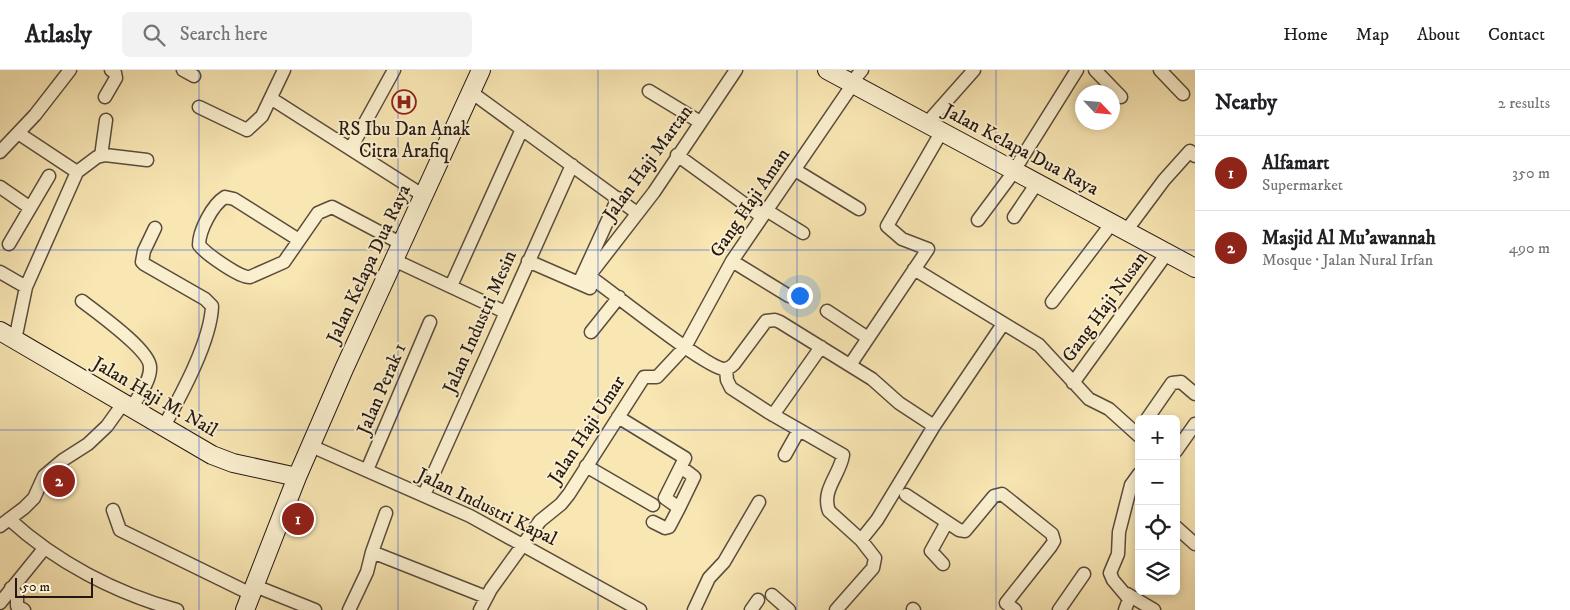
<!DOCTYPE html>
<meta charset="utf-8">
<style>
body{margin:0;font-family:"IM FELL DW Pica",serif;background:#f2f2f2;color:#202124}
.controls{position:absolute;right:15px;bottom:15px;display:grid;overflow:hidden;border-radius:8px;box-shadow:0 2px 8px #0003}
.controls button{width:45px;height:45px;display:grid;place-items:center;padding:0;border:0;border-bottom:1px solid #e0e0e0;background:#fff;color:#202124;font:25px sans-serif}
.compass{position:absolute;left:1075px;top:15px;width:45px;height:45px;border-radius:50%;background:#fff;box-shadow:0 2px 8px #0003;rotate:116deg}
.scale{position:absolute;left:15px;bottom:12px;width:78px;box-sizing:border-box;padding-left:5px;border:2px solid #251814;border-top:0;font-size:14px;line-height:18px;white-space:nowrap;color:#251814;-webkit-text-stroke:4px #faefce;paint-order:stroke}
.you{position:absolute;left:799px;top:225px;width:18px;height:18px;margin:-12px;border:4px solid #fff;border-radius:50%;background:#1a73e8;box-shadow:0 0 0 8px #1a73e833}
.badge{display:grid;place-items:center;width:32px;height:32px;border-radius:50%;background:#8f2418;color:#fff;font-size:16px;font-weight:700}
.pin{position:absolute;translate:-50% -50%;border:2px solid #fff;box-shadow:0 1px 5px #0006}
.list{margin:0;padding:0;list-style:none}
h2{display:flex;justify-content:space-between;align-items:center;height:65px;margin:0;padding:0 20px;font-size:21px}
h2 small{font-size:16px;font-weight:400;color:#757577}
.list li{display:grid;grid-template-columns:32px 1fr auto;gap:15px;align-items:center;box-sizing:border-box;height:75px;padding:0 20px;border-top:1px solid #e0e0e0}
.list b{display:block;font-size:19px;white-space:nowrap}
.list p{margin:0;font-size:16px;white-space:nowrap;color:#757577}
.list em{font-size:16px;font-style:normal;color:#757577}
.icon{flex:none;width:28px;height:28px;fill:none;stroke:currentColor;stroke-width:2;stroke-linecap:round;stroke-linejoin:round}
.map{position:relative;flex:none;width:1195px;height:540px;overflow:hidden}
header{display:flex;align-items:center;gap:30px;box-sizing:border-box;height:70px;padding:0 25px;background:#fff;border-bottom:1px solid #e0e0e0}
header strong{font-size:24px}
nav{display:flex;gap:28px;margin-inline-start:auto;font-size:18px}
.search{width:350px;height:45px;background:#f2f2f2;display:flex;align-items:center;gap:12px;box-sizing:border-box;padding:0 18px;border-radius:8px;color:#757577;font-size:19px}
main{display:flex}
aside{flex:1;background:#fff}
.map>svg:first-child{display:block}
.lines{fill:none;stroke-linecap:round;stroke-linejoin:round}
.minor-casing{stroke:#5a4c3c;stroke-width:15}
.secondary-casing{stroke:#251814;stroke-width:20}
.minor{stroke:#faefce;stroke-width:12}
.secondary{stroke:#faefce;stroke-width:18}
.grid{fill:none;stroke:#1d4ed8;stroke-width:1;stroke-opacity:0.55}
.labels{text-anchor:middle;dominant-baseline:central;stroke-width:4;stroke-linejoin:round;paint-order:stroke}
.poi-label{font-size:19px;fill:#251814;stroke:#faefce}
.street-label{font-size:19px;fill:#251814;stroke:#faefce}
</style>
<header>
<strong>Atlasly</strong>
<div class="search"><svg class="icon" aria-label="search" viewBox="0 0 24 24"><circle cx="10" cy="10" r="6"/><path d="M15 15l6 6"/></svg>Search here</div>
<nav><a>Home</a><a>Map</a><a>About</a><a>Contact</a></nav>
</header>
<main>
<div class="map">
<svg width="1195" height="540" viewBox="0 0 1195 540">
<rect width="100%" height="100%" fill="#f8e6b3"/>
<filter id="stains"><feTurbulence type="fractalNoise" baseFrequency=".004" numOctaves="4"/><feColorMatrix values="0 0 0 0 .2 0 0 0 0 .09 0 0 0 0 .02 0 0 0 .5 -.17"/></filter>
<radialGradient id="worn" r=".72"><stop offset=".6" stop-color="#630" stop-opacity="0"/><stop offset="1" stop-color="#630" stop-opacity=".3"/></radialGradient>
<g class="lines">
<!-- minor casing -->
<g class="minor-casing">
<path id="minor" d="M183,0L194,6
M736,0L654,122L589,206C611,221 706,298 724,299C728,299 731,297 734,294L766,251L775,250L780,252L872,309L899,333L934,356
M1095,0L1121,27
M1160,0L1183,24
M851,13L862,0
M649,21L700,52
M471,22L637,143
M105,27L116,8L115,3L111,0
M272,29L424,126
M199,37L247,60L262,46L284,0
M927,53L974,0
M18,63L77,102
M351,78L394,0
M0,82L35,45L70,0
M677,85L761,146
M101,86L106,50
M795,100L859,139
M0,117L29,137
M766,140L803,163
M1014,147L1037,113
M978,150L1010,107L1077,0
M155,158L144,181L142,192L144,194L205,229L212,236C211,271 180,327 163,358
M1126,161L1164,110L1190,81L1195,86
M299,170L234,129L225,127C212,135 199,161 199,175C206,184 240,208 250,207L284,192L318,143L332,137L402,174
M9,174L49,106
M394,190L505,242
M528,191L590,218
M732,191L789,226
M914,199L1039,275L1089,329L1109,339L1139,366
M0,202L26,217
M579,213L618,128
M451,216L522,59
M82,231C96,242 150,280 150,297C151,311 137,328 131,339
M1052,232L1112,153
M827,241L868,268
M591,262L619,227
M15,270L26,217L77,102L97,87L105,85L147,90
M850,295L928,179L902,169L887,156L942,61
M726,299L727,310L731,318L768,342L843,385C840,405 821,420 829,441L861,470
M1073,313L1167,183
M773,345L821,277
M618,347L685,388L665,428L679,438L669,457L665,458L653,452
M1147,349L1172,313L1181,312L1195,324
M311,376L470,446L640,540
M1176,381L1195,354
M785,385L799,360
M586,396L653,435
M367,400L430,252
M424,425L572,95
M906,425L959,460L965,461L994,426L1002,424L1052,464L1054,471L1051,476L1006,533L1015,540
M679,438L694,407L681,397
M113,440L120,460L251,524
M9,449C56,492 115,523 177,540
M0,456L24,438L34,428L44,406L63,390L88,374L107,356L122,335
M1176,457L1195,474
M372,482L386,443
M943,494L931,481L947,452
M255,516L315,540
M11,518L17,525V536L24,540
M1127,524L1154,540
M772,525L789,540
M0,533L43,480
M913,539L914,540
M349,540L367,502L372,482L486,527
M480,540L491,519L540,451L561,434L569,424L644,307H657L685,277L732,191L853,14
M694,540L709,508L724,492L759,432
M751,540L758,530
M836,540L873,498L875,488L861,470L877,450L934,356L1003,254
M1059,540L1084,504
M1125,540L1129,529L1113,510L1110,503L1118,484L1119,462L1131,415L1139,404"/>
</g>
<!-- secondary casing -->
<g class="secondary-casing">
<path id="secondary" d="M827,0L1195,198
M0,261L212,385L233,393L297,407
M245,540L297,407L344,299L481,0"/>
</g>
<!-- minor -->
<use href="#minor" class="minor"/>
<!-- secondary -->
<use href="#secondary" class="secondary"/>
</g>
<!-- grid -->
<path class="grid" d="M199,0V540M398,0V540M598,0V540M797,0V540M996,0V540M0,180H1195M0,360H1139M1176,360H1195"/>
<!-- icons -->
<defs>
<g id="hospital-ring" transform="scale(1.25)"><circle r="9.5" fill="#faefce" stroke="#8f2418" stroke-width="1.5"/><path d="M-5-5h3v3.5h4V-5h3V5h-3V1.5h-4V5h-3Z" fill="#8f2418"/></g>
</defs>
<g fill-rule="evenodd">
<use href="#hospital-ring" x="404" y="32"/>
</g>
<g class="labels">
<!-- poi labels -->
<g class="poi-label">
<text x="404" y="59">RS Ibu Dan Anak<tspan x="404" dy="22">Citra Arafiq</tspan></text>
</g>
<!-- street labels -->
<g class="street-label">
<text transform="translate(1021 80) rotate(28)">Jalan Kelapa Dua Raya</text>
<text transform="translate(648 93) rotate(-54)">Jalan Haji Martan</text>
<text transform="translate(750 133) rotate(-56)">Gang Haji Aman</text>
<text transform="translate(369 194) rotate(-65)">Jalan Kelapa Dua Raya</text>
<text transform="translate(1105 237) rotate(-54)">Gang Haji Nusan</text>
<text transform="translate(480 252) rotate(-66)">Jalan Industri Mesin</text>
<text transform="translate(382 319) rotate(-67)">Jalan Perak 1</text>
<text transform="translate(155 327) rotate(30)">Jalan Haji M. Nail</text>
<text transform="translate(587 360) rotate(-57)">Jalan Haji Umar</text>
<text transform="translate(487 437) rotate(26)">Jalan Industri Kapal</text>
</g>
</g>
<rect width="100%" height="100%" filter="url(#stains)"/>
<rect width="100%" height="100%" fill="url(#worn)"/>
</svg>
<div class="controls">
<button>+</button>
<button>−</button>
<button><svg class="icon" aria-label="locate" viewBox="0 0 24 24"><circle cx="12" cy="12" r="6"/><path d="M12 2v4M12 18v4M2 12h4M18 12h4"/></svg></button>
<button><svg class="icon" aria-label="layers" viewBox="0 0 24 24"><path d="M12 4l9 5-9 5-9-5zM3 14l9 5 9-5"/></svg></button>
</div>
<svg class="compass" viewBox="-18 -18 36 36"><path d="M0-13l5 13h-10z" fill="#e53935"/><path d="M0 13l5-13h-10z" fill="#757577"/></svg>
<div class="scale">50 m</div>
<div class="you"></div>
<div class="pin badge" style="left:298px;top:449px">1</div>
<div class="pin badge" style="left:59px;top:411px">2</div>
</div>
<aside>
<h2>Nearby<small>2 results</small></h2>
<ul class="list">
<li><span class="badge">1</span><div><b>Alfamart</b><p>Supermarket</p></div><em>350 m</em></li>
<li><span class="badge">2</span><div><b>Masjid Al Mu'awannah</b><p>Mosque · Jalan Nural Irfan</p></div><em>490 m</em></li>
</ul>
</aside>
</main>
